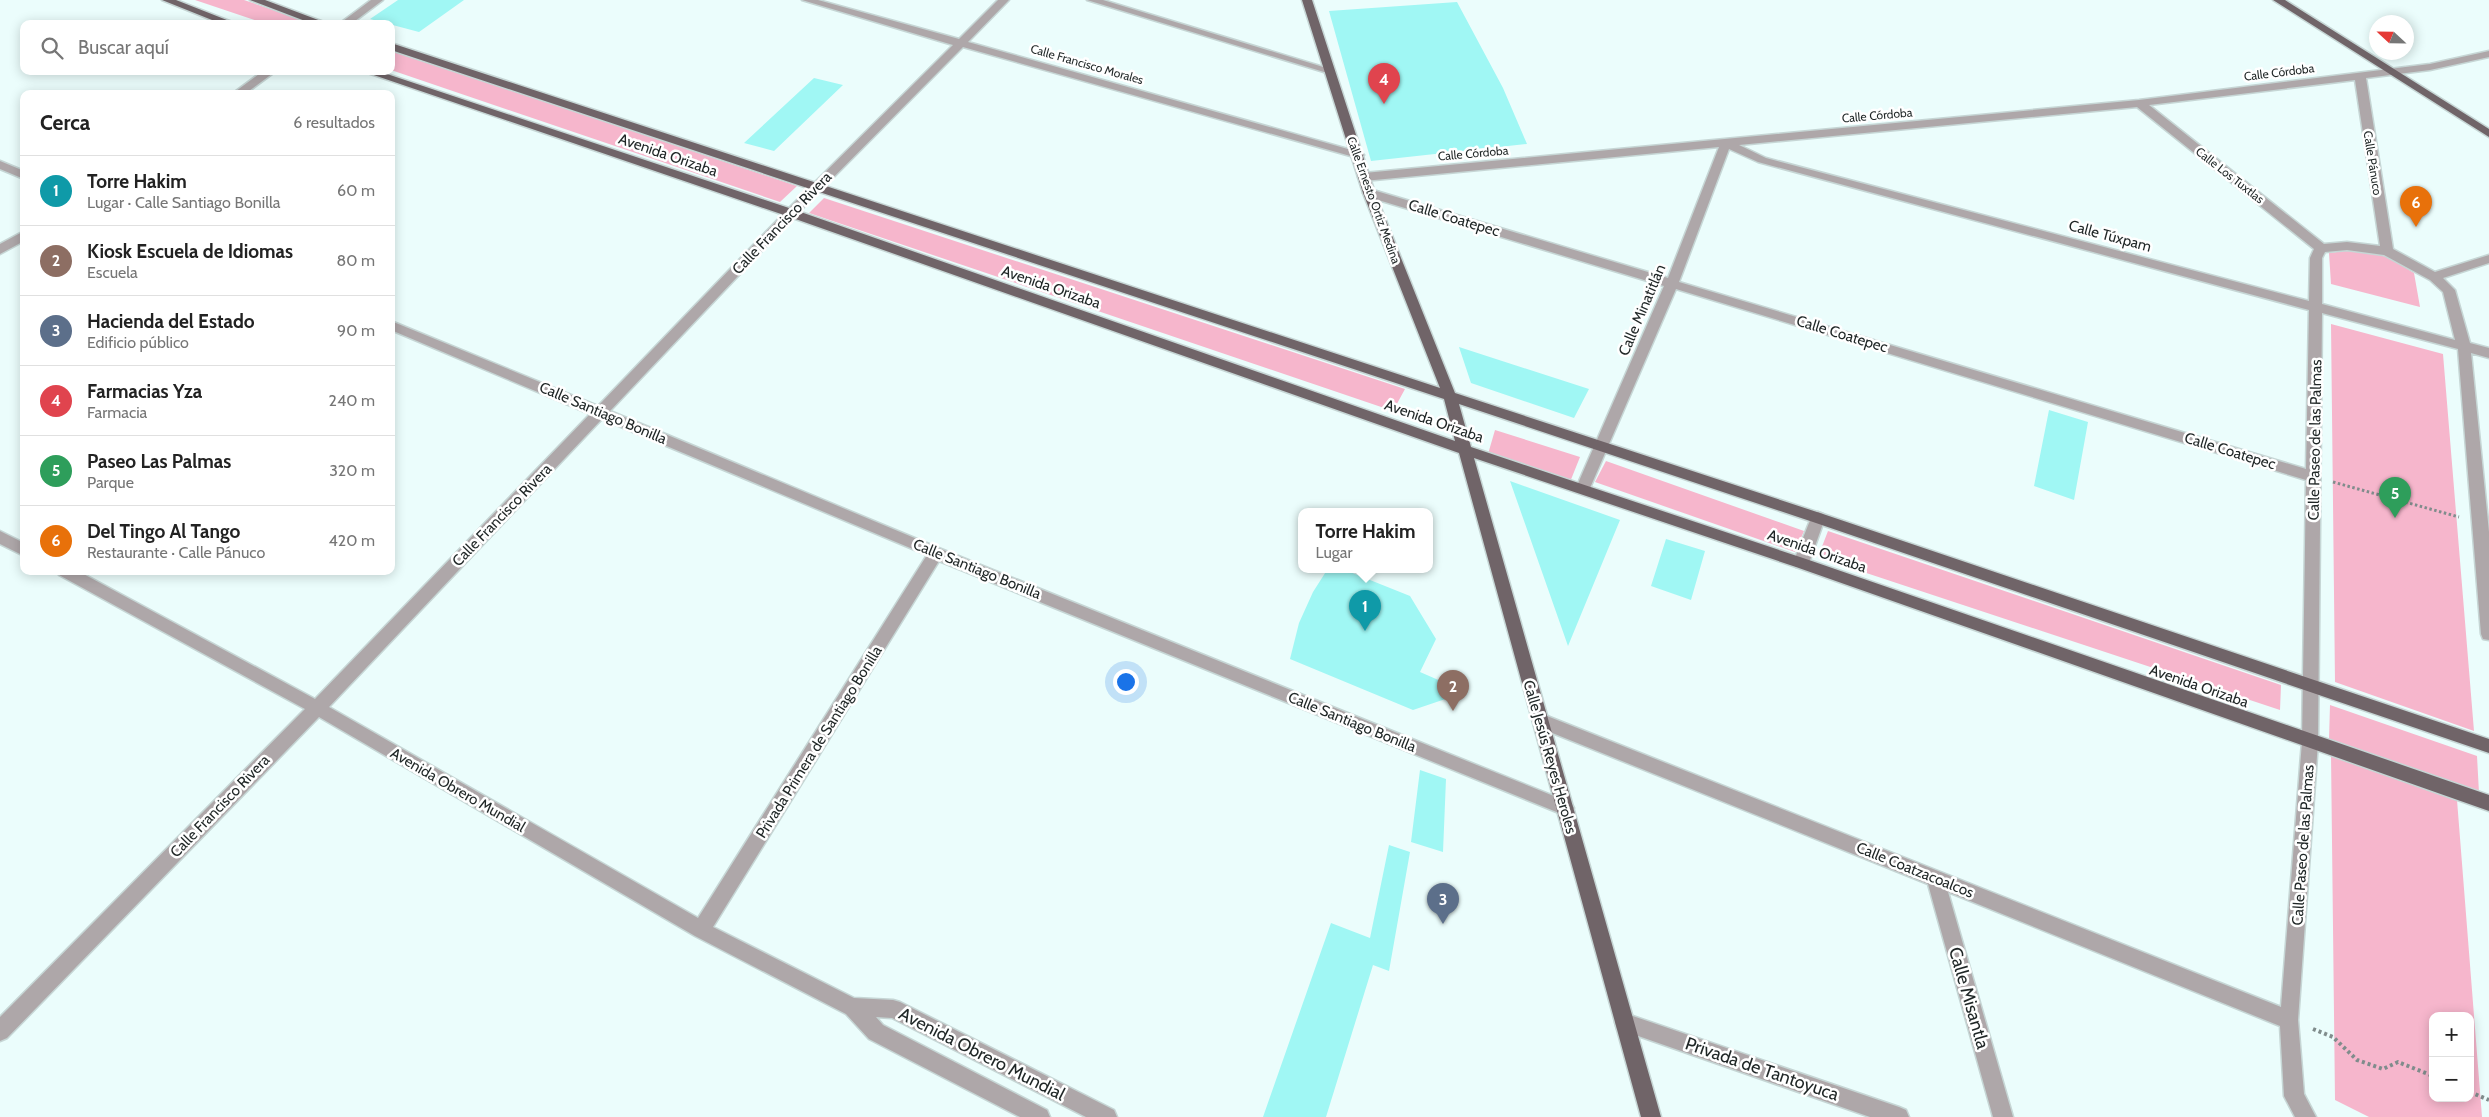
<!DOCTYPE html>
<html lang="es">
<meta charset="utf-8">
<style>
body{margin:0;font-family:Cabin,sans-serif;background:#f2f2f2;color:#222}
.controls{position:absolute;right:15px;bottom:15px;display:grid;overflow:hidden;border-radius:10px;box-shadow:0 2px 12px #0003}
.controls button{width:45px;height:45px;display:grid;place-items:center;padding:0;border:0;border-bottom:1px solid #e0e0e0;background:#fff;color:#222;font:25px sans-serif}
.compass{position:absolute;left:2369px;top:15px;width:45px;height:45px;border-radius:50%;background:#fff;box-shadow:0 2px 12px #0003;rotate:292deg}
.you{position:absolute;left:1125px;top:681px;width:18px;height:18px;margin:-12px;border:4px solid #fff;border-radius:50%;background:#1a73e8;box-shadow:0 0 0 8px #1a73e833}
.badge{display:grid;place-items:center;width:32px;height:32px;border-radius:50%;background:#b45309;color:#fff;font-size:16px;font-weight:700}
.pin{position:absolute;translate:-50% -41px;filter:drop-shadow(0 1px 2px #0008)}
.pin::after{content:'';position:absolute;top:26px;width:18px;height:15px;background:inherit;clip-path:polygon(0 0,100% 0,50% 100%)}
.popup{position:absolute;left:1298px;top:508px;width:135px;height:65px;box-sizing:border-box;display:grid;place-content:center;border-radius:10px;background:#fff;filter:drop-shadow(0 1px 4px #0005);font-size:16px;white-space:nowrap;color:#767676}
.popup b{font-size:19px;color:#222}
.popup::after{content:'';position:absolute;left:50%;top:100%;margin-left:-10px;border:10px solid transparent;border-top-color:#fff}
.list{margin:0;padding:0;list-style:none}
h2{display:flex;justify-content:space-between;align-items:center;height:65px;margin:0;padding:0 20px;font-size:21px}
h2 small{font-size:16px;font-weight:400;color:#767676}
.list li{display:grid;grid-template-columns:32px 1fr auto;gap:15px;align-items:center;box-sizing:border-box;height:70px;padding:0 20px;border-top:1px solid #e0e0e0}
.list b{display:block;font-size:19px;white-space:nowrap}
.list p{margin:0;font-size:16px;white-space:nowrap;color:#767676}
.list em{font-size:16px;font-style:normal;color:#767676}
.icon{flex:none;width:28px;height:28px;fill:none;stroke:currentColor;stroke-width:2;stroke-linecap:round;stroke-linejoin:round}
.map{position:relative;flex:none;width:2489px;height:1117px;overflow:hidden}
.search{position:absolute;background:#fff;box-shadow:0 2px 12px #0003;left:20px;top:20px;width:375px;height:55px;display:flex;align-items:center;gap:12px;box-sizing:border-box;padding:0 18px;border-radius:10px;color:#767676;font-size:19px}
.panel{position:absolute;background:#fff;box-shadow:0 2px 12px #0003;left:20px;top:90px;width:375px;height:485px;border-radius:10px}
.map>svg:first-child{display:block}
.green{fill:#f6b6cc;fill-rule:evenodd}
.building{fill:#a0f7f4}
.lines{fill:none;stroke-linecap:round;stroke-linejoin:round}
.minor-casing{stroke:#c6d6d5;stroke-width:3}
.major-casing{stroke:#c6d6d5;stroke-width:3}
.path-far1{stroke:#808c8c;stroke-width:3;stroke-dasharray:2.5 2.5;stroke-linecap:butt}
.path{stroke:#808c8c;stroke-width:4;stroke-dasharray:3 3;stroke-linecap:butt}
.minor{fill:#aea7a9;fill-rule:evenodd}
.major{fill:#706468;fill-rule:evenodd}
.labels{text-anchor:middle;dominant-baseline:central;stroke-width:5;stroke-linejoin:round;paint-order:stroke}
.far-street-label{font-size:12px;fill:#1f2626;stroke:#fff}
.street-label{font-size:15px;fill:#1f2626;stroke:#fff}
.near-street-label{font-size:18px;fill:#1f2626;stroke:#fff}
</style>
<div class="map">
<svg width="2489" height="1117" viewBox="0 0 2489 1117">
<rect width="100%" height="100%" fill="#ebfdfc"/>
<!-- green -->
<path class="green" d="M195,0H244L315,24H266Z
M391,50L797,186L780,202L391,70Z
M824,198L1405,389L1393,411L809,213Z
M2353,250L2388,257L2414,273L2420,307L2331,284L2329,253Z
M2331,324L2443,354L2474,731L2335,682Z
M1495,430L1580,457L1570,482L1488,454Z
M1606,461L1804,531L1795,552L1595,482Z
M1828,531L2281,685L2280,710L1818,557Z
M2330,705L2477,756L2479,793L2329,740Z
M2331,754L2457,800L2482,1117H2369L2335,1100ZM2433,1016H2470V1098H2433Z"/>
<!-- building -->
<path class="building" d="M398,0H464L419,32L370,19Z
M1457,2L1503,88L1527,144L1371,161L1329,11Z
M814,78L843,85L774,151L744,143Z
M1459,347L1589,389L1574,418L1471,383Z
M2049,410L2088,422L2074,500L2034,486Z
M1510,481L1620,520L1568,646Z
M1666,539L1705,551L1691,600L1651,586Z
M1327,570H1345L1410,596L1436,639L1420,672L1466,692L1413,710L1290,659L1299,623L1313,592Z
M1420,770L1446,779L1443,852L1411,842Z
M1389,845L1410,852L1389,971L1373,965L1326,1117H1263L1331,923L1370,938Z"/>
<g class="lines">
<!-- minor casing -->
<g class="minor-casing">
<path id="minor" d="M371,0H383L351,24H339Z
M802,0H818L959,39L998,0H1009L968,42L1362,153L1364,155L1362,157H1354L963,47L795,216L610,411L941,549L1571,803L1574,808L1571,813L1565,816L1559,813L939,561L713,927L854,998L893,1000L900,1002L1114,1110L1117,1117H1086L892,1018L876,1017L883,1025L1047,1110L1050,1117H1020L869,1039L846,1014L695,936L319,717L7,1038L0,1041V1017L305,709L59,575L57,571H78L315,699L590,414L391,330V321L598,406L787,210L953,45ZM602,419L927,555L698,918L329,707Z
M1087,0H1103L1333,70L1332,72H1324Z
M2489,51V57L2430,70L2366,78L2393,249L2435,272L2489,255V263L2443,278L2455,290L2470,343L2489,348V358L2471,353L2489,532V640L2483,639L2481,634L2458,349L2322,313L2318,742L2298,1020L2304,1094L2316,1117H2295L2284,1096L2280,1026L1948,892L2013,1117H1993L1928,884L1535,726L1533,721L1535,716L1541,714L1547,716L2281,1007L2302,742L2306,480L1676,289L1590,488L1588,492H1578L1576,488L1664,286L1365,196L1363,193L1365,190H1373L1668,278L1719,147L1364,181L1358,177L1364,173L2139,100L2430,64ZM2355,80L2380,246L2347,242L2324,244L2149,105ZM2137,107L2314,249L2310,258L2309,301L1766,158L1739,145ZM1729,149L1758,162L2309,310L2306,469L1679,282ZM2347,250L2384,255L2430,280L2443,292L2455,340L2322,304V258L2325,252Z
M263,71H276L245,94H232Z
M0,161L24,171V179L0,169Z
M24,231V241L0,254V244Z
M1818,512L1823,514L1825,518L1809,563L1806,567H1796L1793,563L1811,518L1813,514Z
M0,531L24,543V556L0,544Z
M1624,1013L1899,1107L1906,1110L1909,1117H1870L1624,1031L1617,1029L1615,1022L1617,1015Z"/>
</g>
<!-- major casing -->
<g class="major-casing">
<path id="major" d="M162,0H176L237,24H222Z
M250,0H265L329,24H313Z
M1302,0H1312L1375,193L1455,393L1823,514L2489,739V753L1813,522L1459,404L1471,447L1806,559L2489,795V811L1796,567L1474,458L1661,1117H1641L1459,453L787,216L362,71H378L795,210L1455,441L1444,399L391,50V43L1440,388L1363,193Z
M2273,0H2285L2489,129V137Z"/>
</g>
<!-- path-far1 -->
<path class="path-far1" d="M2333,482L2459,517"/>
<!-- path -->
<path class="path" d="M2313,1029L2333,1037L2357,1060L2383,1069L2398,1062L2433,1076
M2470,1092L2489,1100"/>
<!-- minor -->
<use href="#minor" class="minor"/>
<!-- major -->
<use href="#major" class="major"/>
</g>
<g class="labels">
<!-- far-street labels -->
<g class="far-street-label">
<text transform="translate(1087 64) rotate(16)">Calle Francisco Morales</text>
<text transform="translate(2279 72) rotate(-7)">Calle Córdoba</text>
<text transform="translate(1877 115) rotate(-5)">Calle Córdoba</text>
<text transform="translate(1473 153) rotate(-5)">Calle Córdoba</text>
<text transform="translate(2373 163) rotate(81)">Calle Pánuco</text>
<text transform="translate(2230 175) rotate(38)">Calle Los Tuxtlas</text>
<text transform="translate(1374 200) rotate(70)">Calle Ernesto Ortiz Medina</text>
</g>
<!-- street labels -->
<g class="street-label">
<text transform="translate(668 155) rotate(19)">Avenida Orizaba</text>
<text transform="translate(1454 218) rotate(17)">Calle Coatepec</text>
<text transform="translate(782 223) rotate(-46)">Calle Francisco Rivera</text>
<text transform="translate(2110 236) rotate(15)">Calle Túxpam</text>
<text transform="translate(1051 287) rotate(19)">Avenida Orizaba</text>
<text transform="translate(1642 310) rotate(-67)">Calle Minatitlán</text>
<text transform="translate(1842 334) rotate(17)">Calle Coatepec</text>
<text transform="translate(603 413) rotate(23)">Calle Santiago Bonilla</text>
<text transform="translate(1434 421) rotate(19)">Avenida Orizaba</text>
<text transform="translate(2315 440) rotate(-89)">Calle Paseo de las Palmas</text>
<text transform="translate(2230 451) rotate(17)">Calle Coatepec</text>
<text transform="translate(502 515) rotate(-46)">Calle Francisco Rivera</text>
<text transform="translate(1817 551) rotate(19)">Avenida Orizaba</text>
<text transform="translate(977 569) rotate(22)">Calle Santiago Bonilla</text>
<text transform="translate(2199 686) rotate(19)">Avenida Orizaba</text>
<text transform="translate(1352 722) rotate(22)">Calle Santiago Bonilla</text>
<text transform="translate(819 742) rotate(-58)">Privada Primera de Santiago Bonilla</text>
<text transform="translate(1550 757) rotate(74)">Calle Jesús Reyes Heroles</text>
<text transform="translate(458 790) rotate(30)">Avenida Obrero Mundial</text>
<text transform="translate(220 806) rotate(-46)">Calle Francisco Rivera</text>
<text transform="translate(2303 845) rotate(-86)">Calle Paseo de las Palmas</text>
<text transform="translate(1915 870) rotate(22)">Calle Coatzacoalcos</text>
</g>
<!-- near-street labels -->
<g class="near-street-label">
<text transform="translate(1969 998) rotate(74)">Calle Misantla</text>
<text transform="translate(982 1054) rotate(27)">Avenida Obrero Mundial</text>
<text transform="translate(1762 1069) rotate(19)">Privada de Tantoyuca</text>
</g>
</g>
</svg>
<div class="controls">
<button>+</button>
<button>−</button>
</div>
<svg class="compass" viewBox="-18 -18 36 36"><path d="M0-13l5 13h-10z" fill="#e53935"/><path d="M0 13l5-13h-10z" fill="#767676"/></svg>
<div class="you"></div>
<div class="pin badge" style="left:1365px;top:631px;background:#0f9aa8">1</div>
<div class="popup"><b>Torre Hakim</b>Lugar</div>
<div class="pin badge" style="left:1453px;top:711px;background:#8d6e63">2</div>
<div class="pin badge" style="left:1443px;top:924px;background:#5c6f8a">3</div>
<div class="pin badge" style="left:1384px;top:104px;background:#e0444e">4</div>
<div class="pin badge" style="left:2395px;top:518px;background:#2e9e5b">5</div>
<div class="pin badge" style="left:2416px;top:227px;background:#e8710a">6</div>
<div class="search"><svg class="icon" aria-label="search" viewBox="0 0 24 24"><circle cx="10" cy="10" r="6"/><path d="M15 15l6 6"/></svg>Buscar aquí</div>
<section class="panel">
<h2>Cerca<small>6 resultados</small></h2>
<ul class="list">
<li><span class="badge" style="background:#0f9aa8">1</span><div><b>Torre Hakim</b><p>Lugar · Calle Santiago Bonilla</p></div><em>60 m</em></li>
<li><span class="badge" style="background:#8d6e63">2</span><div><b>Kiosk Escuela de Idiomas</b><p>Escuela</p></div><em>80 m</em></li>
<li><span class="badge" style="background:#5c6f8a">3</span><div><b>Hacienda del Estado</b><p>Edificio público</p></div><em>90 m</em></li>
<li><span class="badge" style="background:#e0444e">4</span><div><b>Farmacias Yza</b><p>Farmacia</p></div><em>240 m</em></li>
<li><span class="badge" style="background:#2e9e5b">5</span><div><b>Paseo Las Palmas</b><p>Parque</p></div><em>320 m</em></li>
<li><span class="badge" style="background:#e8710a">6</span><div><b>Del Tingo Al Tango</b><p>Restaurante · Calle Pánuco</p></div><em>420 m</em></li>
</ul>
</section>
</div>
